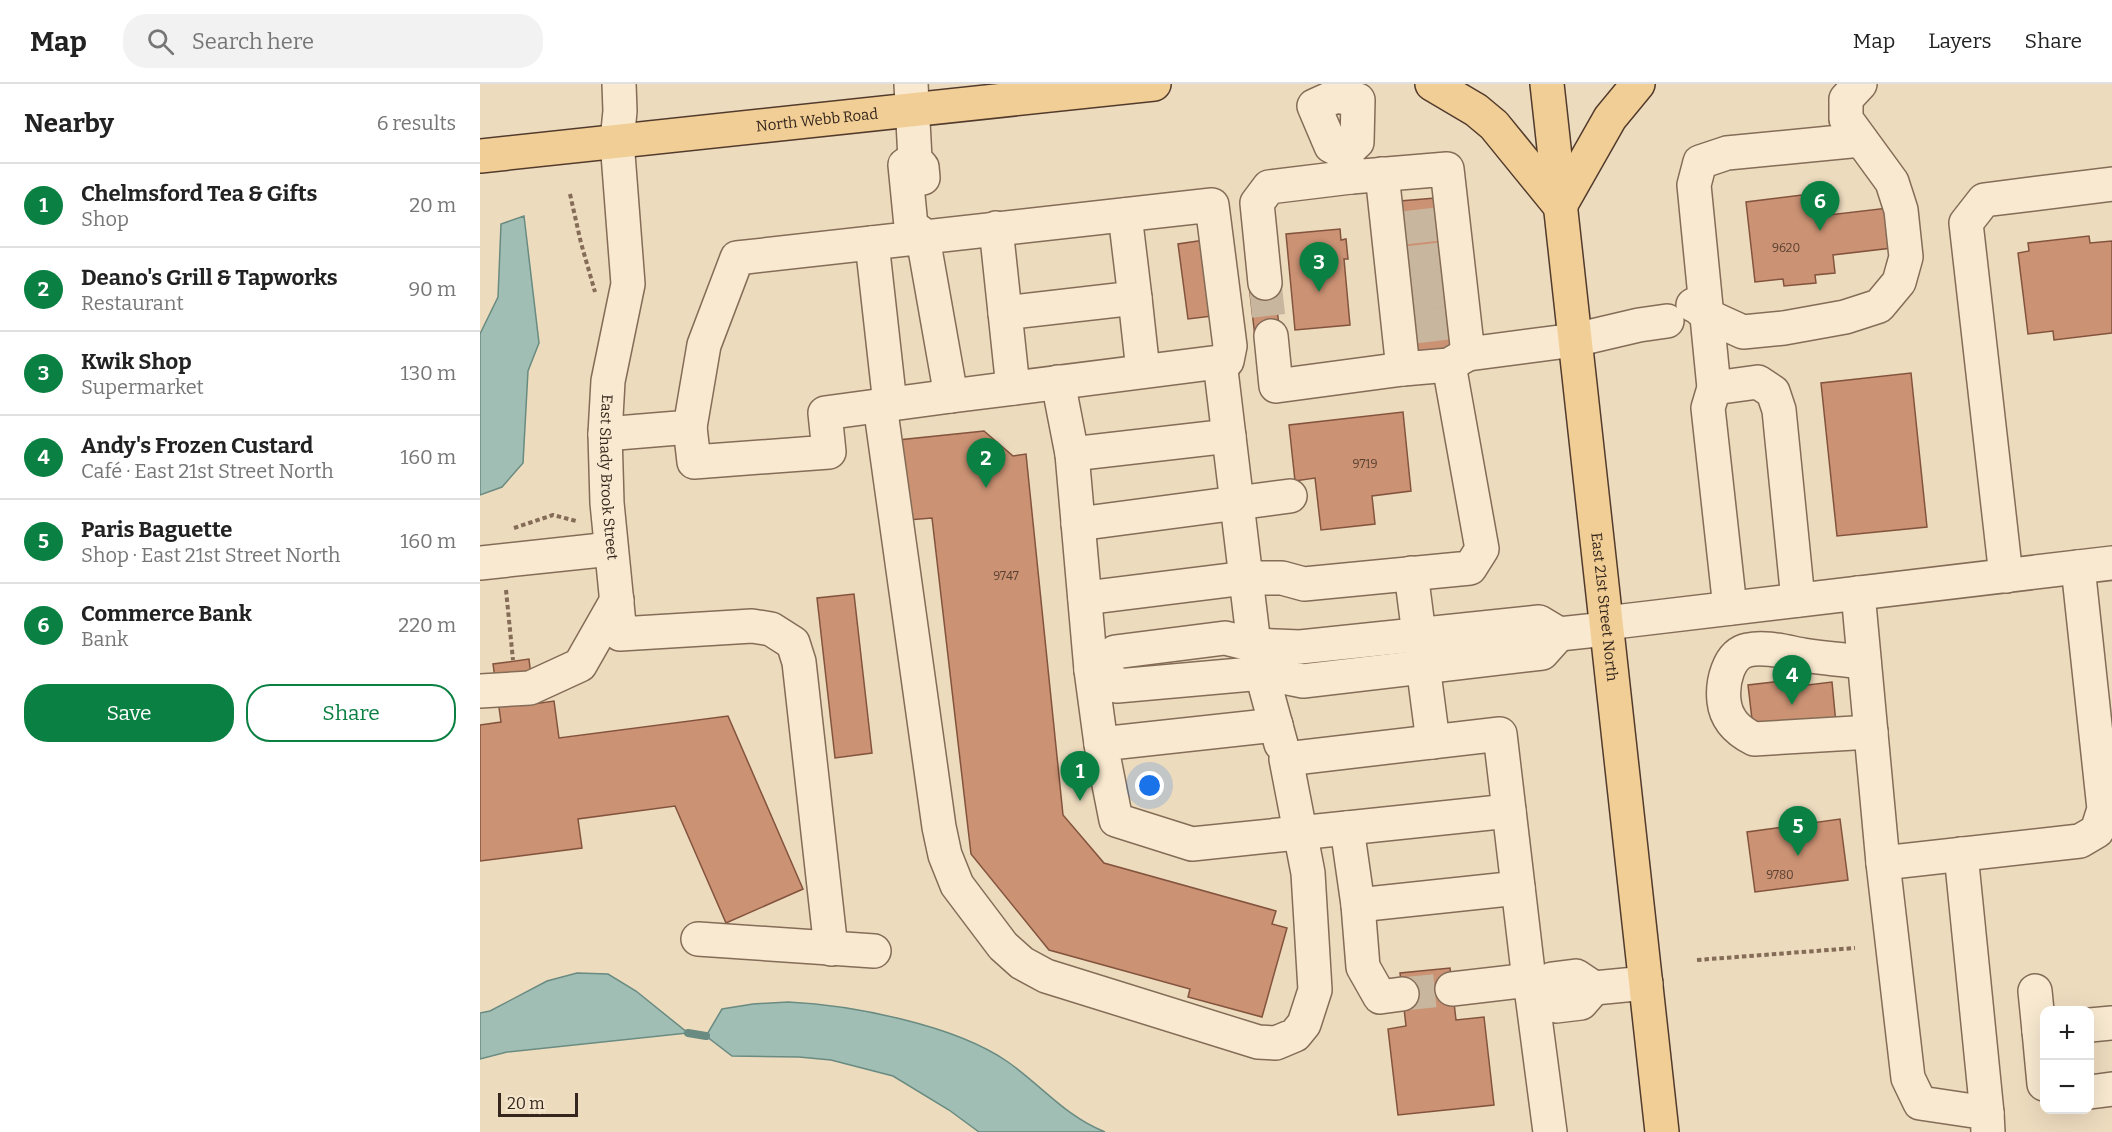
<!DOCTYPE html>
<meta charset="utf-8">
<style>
body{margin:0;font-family:Bitter,serif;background:#f2f2f2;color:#222}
.controls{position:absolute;right:18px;bottom:18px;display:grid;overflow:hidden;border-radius:12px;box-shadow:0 6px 24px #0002}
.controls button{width:54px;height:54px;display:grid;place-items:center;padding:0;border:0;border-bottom:2px solid #e0e0e0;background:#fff;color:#222;font:30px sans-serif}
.scale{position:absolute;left:18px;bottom:15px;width:80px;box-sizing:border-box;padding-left:6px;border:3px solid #34261c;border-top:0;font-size:16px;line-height:21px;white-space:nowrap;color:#34261c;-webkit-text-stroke:4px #f4e6cd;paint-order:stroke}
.you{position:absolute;left:670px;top:702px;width:21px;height:21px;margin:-15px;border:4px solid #fff;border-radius:50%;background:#1a73e8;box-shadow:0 0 0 9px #1a73e833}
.badge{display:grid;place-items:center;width:39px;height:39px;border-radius:50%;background:#0b8043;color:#fff;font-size:20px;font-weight:700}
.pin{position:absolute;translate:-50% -50px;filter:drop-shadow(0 2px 3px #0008)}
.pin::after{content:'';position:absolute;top:32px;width:21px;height:18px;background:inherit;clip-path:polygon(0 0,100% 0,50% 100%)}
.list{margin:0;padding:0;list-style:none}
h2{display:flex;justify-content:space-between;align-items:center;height:78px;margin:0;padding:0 24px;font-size:26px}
h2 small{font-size:20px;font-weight:400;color:#767676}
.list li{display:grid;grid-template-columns:39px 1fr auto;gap:18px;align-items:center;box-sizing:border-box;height:84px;padding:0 24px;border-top:2px solid #e0e0e0}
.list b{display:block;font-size:22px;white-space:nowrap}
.list p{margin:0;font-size:20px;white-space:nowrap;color:#767676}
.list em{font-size:20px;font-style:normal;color:#767676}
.actions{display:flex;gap:12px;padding:18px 24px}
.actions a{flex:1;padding:14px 0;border:2px solid #0b8043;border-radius:24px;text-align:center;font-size:21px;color:#0b8043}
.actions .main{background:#0b8043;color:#fff}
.icon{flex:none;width:33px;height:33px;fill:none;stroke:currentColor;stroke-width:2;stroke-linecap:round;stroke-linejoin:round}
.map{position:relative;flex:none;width:1632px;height:1048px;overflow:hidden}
header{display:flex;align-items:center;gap:36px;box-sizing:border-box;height:84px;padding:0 30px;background:#fff;border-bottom:2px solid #e0e0e0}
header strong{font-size:28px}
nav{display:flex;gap:33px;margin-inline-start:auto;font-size:21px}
.search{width:420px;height:54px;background:#f2f2f2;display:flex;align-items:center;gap:15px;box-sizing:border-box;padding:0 21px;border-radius:24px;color:#767676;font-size:22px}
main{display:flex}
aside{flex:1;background:#fff}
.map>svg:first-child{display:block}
.water{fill:#a1beb4;stroke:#698b81;stroke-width:1.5}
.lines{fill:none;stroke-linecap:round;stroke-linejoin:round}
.stream{stroke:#698b81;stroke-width:8}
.building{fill:#cb9274;stroke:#83543d;stroke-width:1.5}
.minor-tunnel{stroke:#c8b79e;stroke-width:33;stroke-dasharray:33 16;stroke-linecap:butt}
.minor-casing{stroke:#846c57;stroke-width:36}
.major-casing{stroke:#523b2c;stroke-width:36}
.path{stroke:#846c57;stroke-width:4;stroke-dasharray:4.5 3;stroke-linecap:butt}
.minor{stroke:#f8e9d0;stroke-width:33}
.major{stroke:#f1ce95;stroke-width:33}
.labels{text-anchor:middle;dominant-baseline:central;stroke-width:6;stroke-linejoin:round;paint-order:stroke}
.number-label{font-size:12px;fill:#5a4132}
.street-label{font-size:15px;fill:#34261c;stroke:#f4e6cd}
</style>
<header>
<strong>Map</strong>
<div class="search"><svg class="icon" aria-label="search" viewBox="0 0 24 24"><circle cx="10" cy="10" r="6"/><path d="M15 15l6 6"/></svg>Search here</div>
<nav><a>Map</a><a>Layers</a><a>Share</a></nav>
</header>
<main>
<aside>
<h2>Nearby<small>6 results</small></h2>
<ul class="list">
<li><span class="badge">1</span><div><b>Chelmsford Tea &amp; Gifts</b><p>Shop</p></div><em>20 m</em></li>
<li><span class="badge">2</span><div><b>Deano's Grill &amp; Tapworks</b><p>Restaurant</p></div><em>90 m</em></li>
<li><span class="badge">3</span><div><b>Kwik Shop</b><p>Supermarket</p></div><em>130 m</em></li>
<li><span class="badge">4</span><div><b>Andy's Frozen Custard</b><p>Café · East 21st Street North</p></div><em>160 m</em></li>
<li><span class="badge">5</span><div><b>Paris Baguette</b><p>Shop · East 21st Street North</p></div><em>160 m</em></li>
<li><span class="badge">6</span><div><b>Commerce Bank</b><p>Bank</p></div><em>220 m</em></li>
</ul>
<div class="actions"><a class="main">Save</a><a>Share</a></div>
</aside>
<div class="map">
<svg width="1632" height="1048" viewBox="0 0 1632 1048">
<rect width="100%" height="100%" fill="#eddbbe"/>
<!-- water -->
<path class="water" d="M44,132L59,259L48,287L43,379L22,403L0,411V250L18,213L21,140Z
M97,889L128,890L156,907L208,949L27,968L0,975V929L10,927L67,897Z
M308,918C372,921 475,941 528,978C562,1002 585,1032 625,1048H499L469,1026L413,992L351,976L319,973L252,972L226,952L242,925L273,920Z"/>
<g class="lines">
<!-- stream -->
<path class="stream" d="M208,949L226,952"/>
</g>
<!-- building -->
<path class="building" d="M1346,108L1349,131L1408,124L1412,164L1353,171L1355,189L1335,191L1336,199L1304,202L1303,195L1275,198L1266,118Z
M955,114L971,266L937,269L920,117Z
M860,145L861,156L866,155L868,175H864L870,241L815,246L806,150Z
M1609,152L1610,159L1632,157V249L1574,256L1573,247L1548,250L1538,169L1549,167L1548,159Z
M731,155L740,231L708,235L698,160Z
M794,198L800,251L775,253L769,201Z
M1431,289L1447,443L1357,452L1341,299Z
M923,328L931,407L892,412L895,440L841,446L835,394L815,397L809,341Z
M504,347L533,372L546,370L583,731L624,779L796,827L792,840L807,844L782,933L708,913L710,905L569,866L491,770L452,434L428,436L418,356Z
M374,510L392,669L355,674L337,514Z
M49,575L54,620L74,617L79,654L248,632L323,805L246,839L195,722L98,735L102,764L0,777V641L21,638L13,580Z
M1310,596L1311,603L1352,598L1356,640L1275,661L1268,601Z
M1360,735L1368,796L1275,808L1267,748Z
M970,884L976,936L1004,933L1014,1021L918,1031L908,945L926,942L920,889Z"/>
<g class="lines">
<!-- minor-tunnel -->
<path class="minor-tunnel" d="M923,144L958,140
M927,179L961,175
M785,199L791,252
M931,210L964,206
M934,243L968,239
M922,910L972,905"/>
<!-- minor casing -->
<g class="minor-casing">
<g id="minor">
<path id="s1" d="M139,0L140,27L137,57L148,200L128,297L125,350L127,419L140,550L272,542L291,545L313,559L319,578L351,865"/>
<path d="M431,0L435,75L442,83L443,94"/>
<path d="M865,69L877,58L878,16L856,12L834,22L851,62L865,69L871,93L967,85L988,270L1095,256L1159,241L1187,237"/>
<path d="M902,90L923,285L969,281L986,271"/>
<path d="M516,144L533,304"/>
<path d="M392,159L410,320"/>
<path d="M785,199L777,119L789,103L871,93"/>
<path d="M655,214L663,287"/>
<path d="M1213,221L1216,222L1228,232L1263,248L1304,244L1365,233L1399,222L1419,198L1426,173L1421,126L1412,98L1366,35V15L1380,0"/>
<path d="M525,229L655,214L645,131"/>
<path d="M791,252L796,302L923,285"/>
<path d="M740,278L774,561L801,660"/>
<path d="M578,298L592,370L611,586L621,660"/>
<path d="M1234,304L1278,298L1293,308L1299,326L1318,516"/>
<path d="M400,321L459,743L465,771L477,801L523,862L542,879L566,892L778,958L796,959L815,951L824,940L835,906L828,789L806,675L1020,650L1049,896L1052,911L1063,910"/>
<path d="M210,343L214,378L349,368L345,329L471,312"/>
<path d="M125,350L210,343L224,261L257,174C416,156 574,138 732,121L750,262L747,277L471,312L443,154L441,149L431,142L425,81L435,75"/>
<path d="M592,370L749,352"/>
<path d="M598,440L810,412"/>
<path d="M0,479L131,465"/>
<path d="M931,489L953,658"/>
<path d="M1526,492L1486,139L1504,116L1632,100"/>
<path d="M1378,509L1403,779"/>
<path d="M605,514L766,494H802L824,500L990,484L1002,465L969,281"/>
<path d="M1250,524L1228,324L1234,304L1214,101L1220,78L1247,69L1381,56"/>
<path d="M1126,539L1632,479"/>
<path d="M1384,578C1364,576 1343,574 1323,571C1306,568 1285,562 1268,566C1248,570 1242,599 1244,617C1246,636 1258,647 1274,655L1391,648"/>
<path d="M621,584L637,602L783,589L823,597L1062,569L1079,550"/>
<path d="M611,586L621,584L635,568L745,554L774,561L820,563L1059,538L1079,550L1126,545"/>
<path d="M0,607L50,604L100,581L137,516"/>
<path d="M796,641L621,660L636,736L712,760L867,744L878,821L1038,804"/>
<path d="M867,744L1029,727"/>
<path d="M1481,770L1507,1029"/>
<path d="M878,821L883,883L900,913L922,910"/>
<path d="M218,855L394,867"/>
<path d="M1096,892L1114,904L1101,919L1076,922L1063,910L1072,895Z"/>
<path d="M1114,904L1166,899"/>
<path d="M972,905L1049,896"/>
<path d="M1555,907L1559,947"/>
<path d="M1052,911L1070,1048"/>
<path d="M1610,941L1632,939"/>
<path d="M1564,946L1559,947L1564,1000"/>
<path d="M1610,1008L1632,1005"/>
<path d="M1508,1048L1507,1029L1440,1019L1428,994L1403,779L1600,757L1617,747L1624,725L1598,483"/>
</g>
</g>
<!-- major casing -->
<g class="major-casing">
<g id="major">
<path d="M952,0L996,26L1014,41L1080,122L1130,34L1158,0"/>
<path id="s2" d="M1067,0L1182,1048"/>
<path id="s3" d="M0,72L674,0"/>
</g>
</g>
<!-- path -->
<path class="path" d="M90,110L101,159L115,208
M34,444L73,431L96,437
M26,506L33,576
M1217,876L1375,864"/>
<!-- minor -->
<use href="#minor" class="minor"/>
<!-- major -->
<use href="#major" class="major"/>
</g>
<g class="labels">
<!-- number labels -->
<g class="number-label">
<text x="1306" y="164">9620</text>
<text x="885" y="380">9719</text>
<text x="526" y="492">9747</text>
<text x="1300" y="791">9780</text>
</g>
<!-- street labels -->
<g class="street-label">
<text stroke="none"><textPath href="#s3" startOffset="339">North Webb Road</textPath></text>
<text stroke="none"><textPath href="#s1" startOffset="396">East Shady Brook Street</textPath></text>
<text stroke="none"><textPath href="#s2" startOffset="526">East 21st Street North</textPath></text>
</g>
</g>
</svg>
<div class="controls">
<button>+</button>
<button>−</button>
</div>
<div class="scale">20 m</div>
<div class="you"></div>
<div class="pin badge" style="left:600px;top:717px">1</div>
<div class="pin badge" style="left:506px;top:404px">2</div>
<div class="pin badge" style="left:839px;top:208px">3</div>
<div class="pin badge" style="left:1312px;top:621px">4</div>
<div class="pin badge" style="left:1318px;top:772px">5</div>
<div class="pin badge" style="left:1340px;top:147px">6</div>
</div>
</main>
